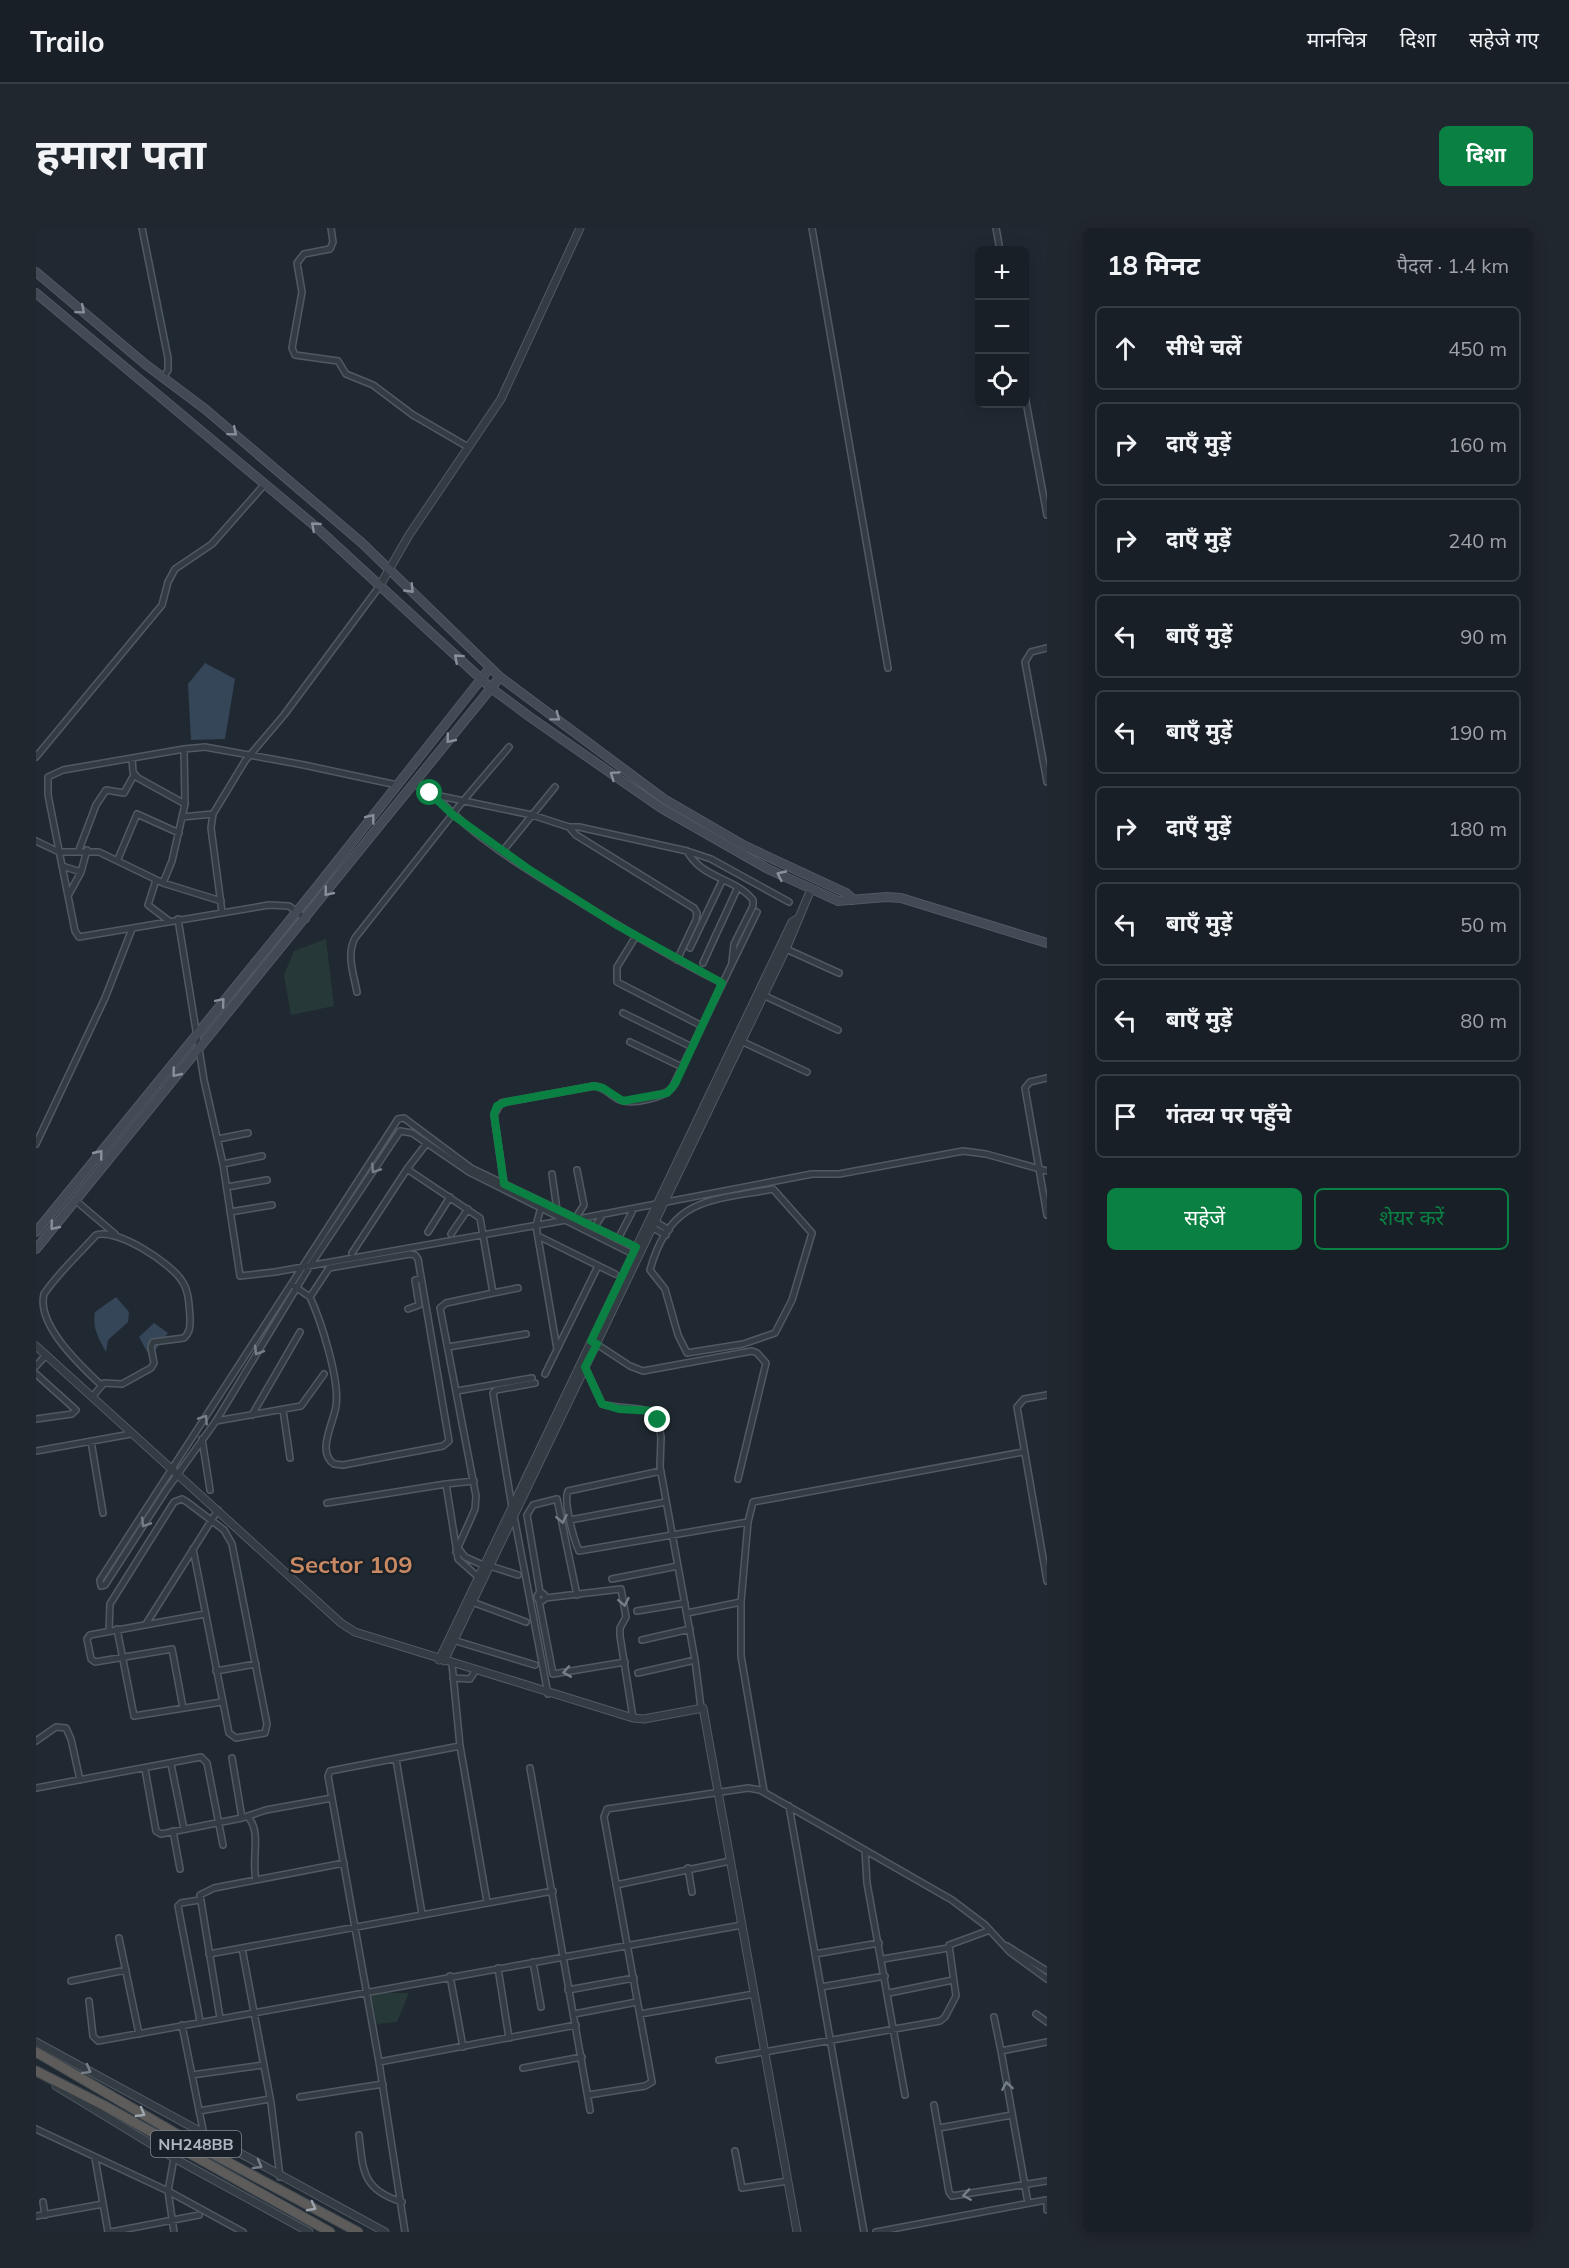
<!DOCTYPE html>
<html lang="hi">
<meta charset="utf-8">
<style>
body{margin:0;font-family:Mulish,"Noto Sans Devanagari",sans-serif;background:#21272e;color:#f1f3f6}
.controls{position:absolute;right:18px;top:18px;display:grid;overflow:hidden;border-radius:9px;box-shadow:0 3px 15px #0003}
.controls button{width:54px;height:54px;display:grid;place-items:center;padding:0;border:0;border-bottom:2px solid #363d43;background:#181f26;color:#f1f3f6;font:30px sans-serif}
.stop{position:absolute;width:18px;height:18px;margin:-14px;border:4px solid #0b8043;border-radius:50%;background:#fff}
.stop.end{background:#0b8043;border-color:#fff;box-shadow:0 2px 6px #0008}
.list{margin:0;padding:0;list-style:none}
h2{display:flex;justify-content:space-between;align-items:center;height:78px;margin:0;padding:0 24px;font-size:26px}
h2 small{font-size:20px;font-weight:400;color:#9fa2a7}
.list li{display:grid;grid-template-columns:39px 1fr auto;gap:18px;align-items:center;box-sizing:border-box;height:84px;margin:0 12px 12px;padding:0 12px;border:2px solid #363d43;border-radius:9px}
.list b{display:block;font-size:22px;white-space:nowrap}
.list em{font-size:20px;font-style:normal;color:#9fa2a7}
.actions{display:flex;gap:12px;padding:18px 24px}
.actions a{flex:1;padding:14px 0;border:2px solid #0b8043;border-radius:9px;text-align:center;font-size:21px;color:#0b8043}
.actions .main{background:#0b8043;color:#fff}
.icon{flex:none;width:33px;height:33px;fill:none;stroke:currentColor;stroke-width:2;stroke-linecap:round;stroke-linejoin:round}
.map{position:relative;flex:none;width:1011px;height:2004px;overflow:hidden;border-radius:9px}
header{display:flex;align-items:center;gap:36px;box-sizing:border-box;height:84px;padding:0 30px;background:#181f26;border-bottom:2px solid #363d43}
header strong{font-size:28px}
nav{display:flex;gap:33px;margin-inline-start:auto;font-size:21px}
.intro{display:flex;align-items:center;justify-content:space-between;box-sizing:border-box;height:144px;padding:0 36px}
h1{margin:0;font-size:42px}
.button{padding:15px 27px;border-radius:9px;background:#0b8043;color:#fff;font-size:21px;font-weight:700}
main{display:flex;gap:36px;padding:0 36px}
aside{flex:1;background:#181f26;border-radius:9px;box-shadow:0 3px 15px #0003}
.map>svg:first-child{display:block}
.green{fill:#263837}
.water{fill:#354658}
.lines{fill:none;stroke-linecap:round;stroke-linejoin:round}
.minor-casing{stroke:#515962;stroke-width:8}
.tertiary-casing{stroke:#515962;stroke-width:9}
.secondary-casing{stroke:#515962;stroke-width:10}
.trunk-casing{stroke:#3e464e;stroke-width:11}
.minor{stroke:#333b43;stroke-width:5}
.tertiary{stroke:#333b43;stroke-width:7}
.secondary{stroke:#424a56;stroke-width:8}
.trunk{stroke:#5d5c5a;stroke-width:9}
.oneway{stroke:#88909c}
.oneway2{stroke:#767f88}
.oneway3{stroke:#9da4ac}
.route{stroke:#0b8043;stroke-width:8}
.labels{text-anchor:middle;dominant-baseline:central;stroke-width:4.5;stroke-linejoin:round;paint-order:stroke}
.shield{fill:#192028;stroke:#818993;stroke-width:1.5}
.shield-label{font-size:16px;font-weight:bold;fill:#adb6c1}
.district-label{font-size:24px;font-weight:bold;fill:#c78862;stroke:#192028}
</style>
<header>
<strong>Trailo</strong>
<nav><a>मानचित्र</a><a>दिशा</a><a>सहेजे गए</a></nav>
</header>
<div class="intro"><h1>हमारा पता</h1><a class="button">दिशा</a></div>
<main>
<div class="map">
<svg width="1011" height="2004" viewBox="0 0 1011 2004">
<rect width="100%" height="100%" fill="#202932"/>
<!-- green -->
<path class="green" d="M290,711L298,778L255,787L248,747L258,723Z
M335,1765H373L361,1794L341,1796Z"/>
<!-- water -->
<path class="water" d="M169,435L199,451L189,511L155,512L152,456Z
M80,1069L93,1084L92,1094L72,1112L70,1124C63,1111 56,1100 59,1084Z
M118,1095L132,1105L114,1129L103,1109Z"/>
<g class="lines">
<!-- minor casing -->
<g class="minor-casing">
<path id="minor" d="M106,0L132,130V142L127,150
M295,0L297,14L294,21L268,26L261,35L266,64L256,120L259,127L302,133L310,146L337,157L377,187L432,219
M776,0L852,440
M960,0L964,22
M988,163L1011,287
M1011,420L995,424L989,434L1011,554
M0,529L126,377L132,354L139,341L176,316L228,257
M96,530L97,544L102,550L149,576
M378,556L399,567L496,587L533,599H543L651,623L675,631L753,674
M400,568C436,608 485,638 531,666C582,698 632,728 686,755
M146,589L177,586
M533,599L540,607L658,680L661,685L660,692L641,732
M0,613L23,624H63L127,655L185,673
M43,622L60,577L70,562L88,565L98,547
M651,623C666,651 700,650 717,672V678L698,716L696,734
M466,624L519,559
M82,631L101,586L143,605
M26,638L45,644
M120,652L112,677L133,693
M127,655L136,633L149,576L148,521
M33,666L45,644L51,622
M186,684L175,600L177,586L209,533L248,487L343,359
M142,691L168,852L187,936L204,1048L239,1044L530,992
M270,691L253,678L233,677L43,709L39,703L12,567V549L27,542L148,521L169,519L268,537L361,557
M600,708L581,739V754L666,798
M654,720L686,653
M750,721L803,745
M667,735L701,661
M321,764C318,747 310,727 319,710L427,573L473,519
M727,767L802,802
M587,785L656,819
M705,813L771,844
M594,814L646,839
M1011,850L994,854L989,860L1011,987
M182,911L212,905
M0,916L69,770L96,701
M187,936L226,928
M371,941L391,915
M516,946L521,982
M468,956L458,887L465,875L558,858C570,859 574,868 584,872C596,877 627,870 636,860L721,684
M191,959L231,952
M737,961L776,1005L756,1072L739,1105L707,1116L651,1125L642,1107L629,1061L614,1042C634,969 674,973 737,961Z
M39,972L79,1006
M505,979L500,998L521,1121
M194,984L236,977
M539,991L548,977L541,942
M542,991L776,946H803L927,923L950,926L1011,943
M618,993L633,1002
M615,999L630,1007
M558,1000L567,986
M392,1004L414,969
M415,1006L432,981
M502,1008L579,1046
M582,1011L596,984
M316,1025L371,941L444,990L457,1065L410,1075L404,1080L440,1268L439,1281L420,1324
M374,1026L379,1027L382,1031L413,1213L407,1218L307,1237L298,1236C280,1224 298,1194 300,1178C304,1152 285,1093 274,1069L293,1040Z
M597,1026L433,944L376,905L364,903L275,1036L180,1193L129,1264L69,1357L65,1358L64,1352L362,891L368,890L435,940L600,1019
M258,1058L274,1069
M457,1065L482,1060
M372,1081L383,1077L379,1052L385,1050
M559,1115L594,1138L607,1143L716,1123L721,1125L730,1135L702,1251
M412,1119L490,1106
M0,1138L10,1127
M549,1139L566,1176C580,1181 613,1179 621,1187L625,1209L624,1239L659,1432L665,1480
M0,1146L40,1182L36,1186L0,1191
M509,1146L562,1038
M421,1163L496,1150
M1011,1167L988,1171L981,1179L1011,1353
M56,1169L68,1155L86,1156L115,1140L118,1135L115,1119L117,1114L148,1110C155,1103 154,1097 154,1089C153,1077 153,1063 146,1053C135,1035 81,1000 60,1007C43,1026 22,1045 8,1066C0,1097 46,1139 65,1157
M247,1182L254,1230
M216,1187L264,1104
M180,1193L265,1178L288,1146
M166,1211L174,1262
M55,1213L67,1285
M0,1223L95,1206
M625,1243L532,1263C527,1273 538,1312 543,1323L712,1294
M410,1256L438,1253
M291,1275L410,1256L422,1331L441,1348
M476,1279L457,1165L460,1162L499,1155
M478,1288L512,1466
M534,1292L630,1274
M422,1320L429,1329L447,1337
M454,1338L482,1347
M576,1351L642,1338
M501 1369a4 4 0 1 1 8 0a4 4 0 1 1-8 0Z
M504,1365L491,1287L497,1277L521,1271L541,1367
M509,1370L585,1361L590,1389L584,1400V1408L597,1490
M503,1373L517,1446L589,1434
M436,1374L490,1394
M601,1383L649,1375
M651,1385L705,1374
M110,1396L182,1282
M81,1401L98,1488L186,1474
M73,1403L74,1376L138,1274L146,1271L151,1274L188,1302L196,1316L231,1496L229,1505L200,1510L193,1505L157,1321
M417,1412L499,1437
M606,1412L654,1401
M416,1436L424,1518
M180,1443L220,1436
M602,1445L659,1432
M417,1450L434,1451L439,1443
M147,1480L136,1421L59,1434L55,1431L51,1411L54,1407L169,1386
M0,1513L20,1499L30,1500L35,1511L44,1552
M196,1530L206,1590
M360,1531L386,1686
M135,1536L148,1601
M494,1540L554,1882
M109,1541L120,1603L125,1606L206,1590L230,1582L296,1570
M0,1560L165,1529L171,1535L187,1617
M728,1563L705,1428V1374L712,1294L717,1274L987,1224
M753,1578L828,2004
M212,1589C226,1604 215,1631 220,1652
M137,1603L144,1641
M829,1622L831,1655L869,1867
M652,1640L656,1664
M580,1657L694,1633
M163,1672L145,1675L142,1678L164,1793
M83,1710L103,1806
M971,1718L1011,1743
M206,1720L235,1875L244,1949
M173,1726L517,1663
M779,1726L843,1715
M847,1731L912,1720
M497,1734L505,1779
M462,1740L473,1810
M414,1748L427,1819
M35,1753L90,1742
M785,1759L849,1748
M532,1762L598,1750
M853,1765L917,1752
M53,1773L57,1808L62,1813L706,1697
M538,1786L601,1774
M604,1786L718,1766
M1000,1786L1011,1794
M958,1789L965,1823
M184,1790L164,1667L178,1660L308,1635
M146,1797L168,1907
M683,1832L904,1793L909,1789L920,1768L913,1717L954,1702
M343,1834L292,1548L294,1543L424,1518L451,1674
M487,1840L546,1829
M156,1847L227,1837
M552,1867L609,1858L616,1854L568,1589L571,1581L712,1560L724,1562L916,1672L949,1697L974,1724L1011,1751
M264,1869L347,1856
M898,1877L913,1964L916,1968L1011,1953
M163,1883L234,1871
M903,1900L976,1887
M0,1901L132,1963L207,2004
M323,1907C327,1944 327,1962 366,1974
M699,1923L706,1960L752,1953
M59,1930L72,2004
M1011,1972V1982
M7,1974L9,1987
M992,1975L965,1823L1011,1814
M0,1988L67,1976
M75,2004L163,1987
M138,2004L132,1963L138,1930
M369,2004L343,1834L540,1797
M840,2004L1010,1972"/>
</g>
<!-- tertiary casing -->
<g class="tertiary-casing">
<path id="tertiary" d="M343,359L373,307L465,171L544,0
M0,1118L305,1395L319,1404L597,1490L608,1491L667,1480L761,2004
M403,1432L756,694L761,691
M408,1433L750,721L775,661
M0,1814L349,2004
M20,1858L138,1930L273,2004"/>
</g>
<!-- secondary casing -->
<g class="secondary-casing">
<path id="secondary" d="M0,44L109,136L169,181L326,315L464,449L628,571L709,618L810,665L818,672
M0,65L279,298L455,460L494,489L625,580L732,641L802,673L850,669L865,670L1011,715
M0,1004L280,660L453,441
M0,1021L464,449"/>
</g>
<!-- trunk casing -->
<g class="trunk-casing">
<path id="trunk" d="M0,1824L151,1912L322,2004
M0,1843L69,1878L294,2004"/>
</g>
<!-- minor -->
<use href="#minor" class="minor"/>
<!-- tertiary -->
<use href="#tertiary" class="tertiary"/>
<!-- secondary -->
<use href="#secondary" class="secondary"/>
<!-- trunk -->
<use href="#trunk" class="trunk"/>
</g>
<!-- one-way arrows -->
<defs><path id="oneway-chevron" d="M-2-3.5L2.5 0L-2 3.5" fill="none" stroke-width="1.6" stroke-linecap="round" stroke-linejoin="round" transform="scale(1.5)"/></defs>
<g class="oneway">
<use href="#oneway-chevron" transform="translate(45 82) rotate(40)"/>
<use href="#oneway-chevron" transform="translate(197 204) rotate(40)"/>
<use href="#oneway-chevron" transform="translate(279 298) rotate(-139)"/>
<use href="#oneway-chevron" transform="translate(374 361) rotate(46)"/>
<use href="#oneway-chevron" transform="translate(422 430) rotate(-138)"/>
<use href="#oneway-chevron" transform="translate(520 489) rotate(37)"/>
<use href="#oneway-chevron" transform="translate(414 511) rotate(129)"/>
<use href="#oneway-chevron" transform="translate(578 547) rotate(-145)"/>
<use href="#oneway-chevron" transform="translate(335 590) rotate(-52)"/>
<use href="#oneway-chevron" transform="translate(745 647) rotate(-155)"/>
<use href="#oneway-chevron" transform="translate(292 664) rotate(129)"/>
<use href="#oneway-chevron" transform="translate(185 774) rotate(-50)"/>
<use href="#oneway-chevron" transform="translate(140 845) rotate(129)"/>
<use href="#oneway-chevron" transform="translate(63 926) rotate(-51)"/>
<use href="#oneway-chevron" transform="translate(18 998) rotate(129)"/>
</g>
<g class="oneway2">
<use href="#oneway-chevron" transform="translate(339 941) rotate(124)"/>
<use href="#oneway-chevron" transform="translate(222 1123) rotate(121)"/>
<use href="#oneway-chevron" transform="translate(168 1191) rotate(-56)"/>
<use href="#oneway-chevron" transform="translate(526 1291) rotate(79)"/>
<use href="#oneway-chevron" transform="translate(109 1295) rotate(123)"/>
<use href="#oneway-chevron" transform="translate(588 1374) rotate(79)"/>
<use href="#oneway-chevron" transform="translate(531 1444) rotate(170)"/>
<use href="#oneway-chevron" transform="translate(51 1842) rotate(29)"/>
<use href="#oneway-chevron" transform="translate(971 1858) rotate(-99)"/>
<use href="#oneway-chevron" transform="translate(222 1937) rotate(29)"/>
<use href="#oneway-chevron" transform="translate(931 1967) rotate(171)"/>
</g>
<g class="oneway3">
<use href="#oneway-chevron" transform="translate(105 1885) rotate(30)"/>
<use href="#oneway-chevron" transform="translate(276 1979) rotate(28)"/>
</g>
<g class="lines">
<!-- route -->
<path class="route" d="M394,565L417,587L491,640L579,696L686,755L639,856L631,865L587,873L567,860L558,858L470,874L461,878L458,886L468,956L600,1019L555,1113L561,1116L549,1139L566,1176L583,1181L618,1183L622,1192"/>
</g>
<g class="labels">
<!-- shield labels -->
<rect class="shield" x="115" y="1903" width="90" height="26" rx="4.5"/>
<g class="shield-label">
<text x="160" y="1916">NH248BB</text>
</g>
<!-- district labels -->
<g class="district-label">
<text x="315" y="1336">Sector 109</text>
</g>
</g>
</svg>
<div class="controls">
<button>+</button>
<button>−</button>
<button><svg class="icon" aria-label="locate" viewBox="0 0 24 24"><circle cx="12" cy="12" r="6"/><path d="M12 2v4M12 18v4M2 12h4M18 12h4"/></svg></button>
</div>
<div class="stop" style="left:394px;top:565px"></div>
<div class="stop end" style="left:622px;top:1192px"></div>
</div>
<aside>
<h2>18 मिनट<small>पैदल · 1.4 km</small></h2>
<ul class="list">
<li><svg class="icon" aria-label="ahead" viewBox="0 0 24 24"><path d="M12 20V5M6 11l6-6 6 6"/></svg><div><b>सीधे चलें</b></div><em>450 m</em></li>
<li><svg class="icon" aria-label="right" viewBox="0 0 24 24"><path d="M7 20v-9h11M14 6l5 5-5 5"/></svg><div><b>दाएँ मुड़ें</b></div><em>160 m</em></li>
<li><svg class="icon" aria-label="right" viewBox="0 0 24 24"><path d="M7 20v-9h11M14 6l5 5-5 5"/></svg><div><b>दाएँ मुड़ें</b></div><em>240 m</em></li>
<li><svg class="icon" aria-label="left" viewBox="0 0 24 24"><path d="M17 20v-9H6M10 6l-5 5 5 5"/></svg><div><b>बाएँ मुड़ें</b></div><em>90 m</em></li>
<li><svg class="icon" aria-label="left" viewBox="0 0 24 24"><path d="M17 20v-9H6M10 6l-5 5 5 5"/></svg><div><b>बाएँ मुड़ें</b></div><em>190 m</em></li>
<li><svg class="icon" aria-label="right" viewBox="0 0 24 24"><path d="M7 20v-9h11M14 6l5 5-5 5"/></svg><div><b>दाएँ मुड़ें</b></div><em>180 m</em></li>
<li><svg class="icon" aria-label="left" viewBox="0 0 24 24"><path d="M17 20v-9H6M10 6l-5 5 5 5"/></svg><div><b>बाएँ मुड़ें</b></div><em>50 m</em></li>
<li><svg class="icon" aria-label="left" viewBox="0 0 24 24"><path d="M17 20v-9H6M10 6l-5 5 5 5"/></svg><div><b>बाएँ मुड़ें</b></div><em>80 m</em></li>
<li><svg class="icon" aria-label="arrive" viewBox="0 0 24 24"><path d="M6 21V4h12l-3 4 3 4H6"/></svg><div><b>गंतव्य पर पहुँचे</b></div></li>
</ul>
<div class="actions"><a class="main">सहेजें</a><a>शेयर करें</a></div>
</aside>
</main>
